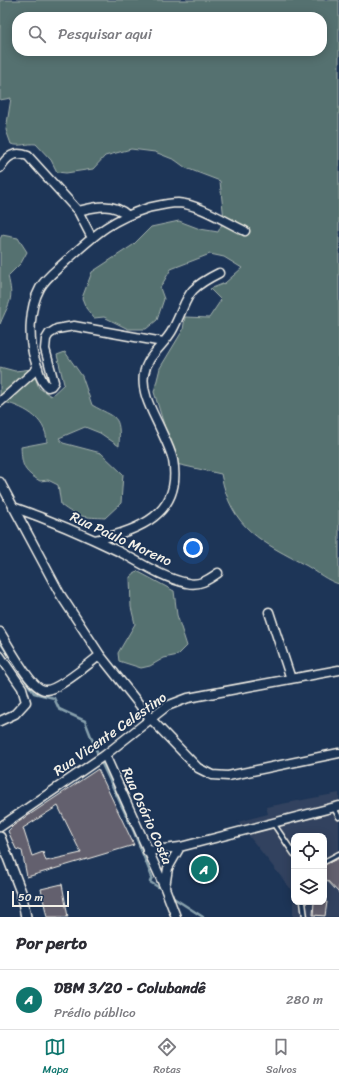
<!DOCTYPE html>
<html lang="pt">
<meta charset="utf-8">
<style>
body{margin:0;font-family:Sriracha,sans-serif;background:#f2f2f3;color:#2b2b33}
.controls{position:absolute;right:12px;bottom:12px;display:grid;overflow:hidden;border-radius:8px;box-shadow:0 2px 10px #0003}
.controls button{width:36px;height:36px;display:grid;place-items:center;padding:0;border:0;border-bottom:1px solid #e1e1e2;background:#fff;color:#2b2b33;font:20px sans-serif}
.scale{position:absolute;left:12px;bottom:10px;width:57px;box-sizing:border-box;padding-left:4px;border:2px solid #f4f1e8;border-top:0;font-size:11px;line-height:14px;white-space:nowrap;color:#f4f1e8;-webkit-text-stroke:3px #1d3557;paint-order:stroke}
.you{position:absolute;left:193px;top:548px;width:14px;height:14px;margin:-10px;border:3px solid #fff;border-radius:50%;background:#1a73e8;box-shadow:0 0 0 6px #1a73e833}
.badge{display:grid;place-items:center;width:26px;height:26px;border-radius:50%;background:#0f766e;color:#fff;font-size:13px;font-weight:700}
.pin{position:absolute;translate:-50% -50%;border:2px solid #fff;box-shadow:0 1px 4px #0006}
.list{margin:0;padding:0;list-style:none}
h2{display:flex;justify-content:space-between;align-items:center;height:52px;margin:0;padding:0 16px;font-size:17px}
h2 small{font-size:13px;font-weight:400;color:#7c7c81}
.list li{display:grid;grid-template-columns:26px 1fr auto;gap:12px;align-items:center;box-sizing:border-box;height:60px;padding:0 16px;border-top:1px solid #e1e1e2}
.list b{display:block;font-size:15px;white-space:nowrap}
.list p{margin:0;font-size:13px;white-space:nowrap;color:#7c7c81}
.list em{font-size:13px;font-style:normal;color:#7c7c81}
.icon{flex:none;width:22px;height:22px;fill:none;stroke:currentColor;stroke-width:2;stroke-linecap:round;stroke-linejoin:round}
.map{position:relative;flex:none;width:339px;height:917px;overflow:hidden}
.search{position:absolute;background:#fff;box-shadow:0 2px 10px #0003;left:12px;right:12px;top:12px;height:44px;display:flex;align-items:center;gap:10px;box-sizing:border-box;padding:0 14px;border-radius:16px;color:#7c7c81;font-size:15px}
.sheet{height:112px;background:#fff}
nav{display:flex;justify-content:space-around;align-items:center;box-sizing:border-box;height:56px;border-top:1px solid #e1e1e2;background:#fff;font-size:11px;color:#7c7c81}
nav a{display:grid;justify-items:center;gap:2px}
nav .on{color:#0f766e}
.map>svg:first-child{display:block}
.built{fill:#32425e;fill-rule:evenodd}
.green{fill:#54716f;stroke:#a4b1ac;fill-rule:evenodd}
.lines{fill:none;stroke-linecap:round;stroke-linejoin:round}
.stream{stroke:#88a1ad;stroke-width:2.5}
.building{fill:#64616e;stroke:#f4f1e8;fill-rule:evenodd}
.service-casing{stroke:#f4f1e8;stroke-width:7}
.minor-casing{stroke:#f4f1e8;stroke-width:11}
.tertiary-casing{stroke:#f4f1e8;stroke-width:12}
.service{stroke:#1d3557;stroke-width:4}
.minor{stroke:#1d3557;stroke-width:8}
.tertiary{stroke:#1d3557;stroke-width:9}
.labels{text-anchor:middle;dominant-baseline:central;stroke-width:3.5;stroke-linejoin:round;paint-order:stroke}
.street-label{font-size:14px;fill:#f4f1e8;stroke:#1d3557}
</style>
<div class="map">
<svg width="339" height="917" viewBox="0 0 339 917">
<rect width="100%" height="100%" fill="#1d3557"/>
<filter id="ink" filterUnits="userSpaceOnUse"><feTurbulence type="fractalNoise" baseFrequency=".025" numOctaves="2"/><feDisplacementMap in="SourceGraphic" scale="8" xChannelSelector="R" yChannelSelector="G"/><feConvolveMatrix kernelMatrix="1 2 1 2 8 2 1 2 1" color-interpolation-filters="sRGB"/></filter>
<g filter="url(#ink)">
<!-- built -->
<path class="built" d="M339,793V917H293V892L238,822L268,814L266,807ZM294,836H324V902H294Z"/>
<!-- green -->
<path class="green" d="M0,0H339V584C328,581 317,572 307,566C262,542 231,529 221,474L176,464L154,392L160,368L183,330L185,317L209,318L221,300L210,289L225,283L242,268L224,257L210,254L171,269L160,288L164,299L157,320L146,329H128L104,317L94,318L86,308L82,298L92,272L133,245L151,227L179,221L200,229L218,232L224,220L220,181L186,168L175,160L155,152L131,149L105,156L93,169L66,173L57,172L51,160L36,144C27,143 20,147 11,144L6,130L11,98L0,100ZM17,17H322V51H17Z
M2,235L18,238L27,252L21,263L8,276C14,301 10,300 0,324V239Z
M65,352L82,376L92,405C116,419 121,413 119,446L100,433L85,427L59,438L63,443L101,453L123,474L121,503L105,518C86,517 77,518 61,505L58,485L48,480L40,481C23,471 22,466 21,447L47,442C46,417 22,406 0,401V367L15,371L32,369L39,388L51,396L64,384L57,355Z
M137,571L174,591L177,615L187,646L178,655L164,658L150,666L141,668L119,661L118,653L135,624L131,607L130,577Z"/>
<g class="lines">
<!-- stream -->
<path class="stream" d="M0,642L14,663
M20,672L34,693L54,698L59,709L85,721L97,752
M102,764L134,832L152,877L150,882L163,890
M172,897L203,917"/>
</g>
<!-- building -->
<path class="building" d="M98,769L134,845L27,877L22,851L16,849L8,831L14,825ZM58,806L81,853L46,861L43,852L32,856L23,828Z
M339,858V893L324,877V865Z
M62,884L68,917H47L41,889Z
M314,902H327L325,916L313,915Z"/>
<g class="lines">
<!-- service casing -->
<g class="service-casing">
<path id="service" d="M334,808L339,817
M273,823L294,854
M324,862L339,854
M303,902L305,917"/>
</g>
<!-- minor casing -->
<g class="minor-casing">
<path id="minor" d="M0,168C7,156 14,151 28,156L78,211C95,207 112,202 127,215
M78,211L92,238
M163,342L74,326L57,329L49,334L46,339L45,349L54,382L51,386L48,387C40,382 38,368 35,360C28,339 29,308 40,288C46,277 58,269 67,260C96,234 110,220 148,208C157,206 168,203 178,203C198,204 226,222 245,231
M0,402L38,368
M0,482L60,594L100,655L150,718L198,768L212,775L228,776L339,753
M13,507C50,520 85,535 120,552C141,563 163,578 187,583C199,586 208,580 218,573
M95,540C138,531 183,514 173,460C170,448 164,437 159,426C152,411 141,392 144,374C147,355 165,345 173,329C190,296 183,291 219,273
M269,612L291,679
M0,632C8,644 31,690 45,690C57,691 90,663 100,655
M0,656L22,688L26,702L15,714L0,721
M105,755L165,888L176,917
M0,827L105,755L167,706L188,698L339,670
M147,851L180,847L339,806
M165,887L168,868L180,847"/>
</g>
<!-- tertiary casing -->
<g class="tertiary-casing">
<path id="tertiary" d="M0,837L21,892L26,917"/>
</g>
<!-- service -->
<use href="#service" class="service"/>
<!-- minor -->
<use href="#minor" class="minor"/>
<!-- tertiary -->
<use href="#tertiary" class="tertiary"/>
</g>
</g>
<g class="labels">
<!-- street labels -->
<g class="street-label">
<text transform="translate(121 539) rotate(25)">Rua Paulo Moreno</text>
<text transform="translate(110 734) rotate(-35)">Rua Vicente Celestino</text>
<text transform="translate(147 816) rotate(66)">Rua Osório Costa</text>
</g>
</g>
</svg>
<div class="controls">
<button><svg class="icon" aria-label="locate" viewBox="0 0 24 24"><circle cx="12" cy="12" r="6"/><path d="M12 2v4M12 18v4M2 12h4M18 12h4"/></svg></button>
<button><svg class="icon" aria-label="layers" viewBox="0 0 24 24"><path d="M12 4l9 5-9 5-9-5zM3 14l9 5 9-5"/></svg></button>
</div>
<div class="scale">50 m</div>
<div class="you"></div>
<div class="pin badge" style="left:204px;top:869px">A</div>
<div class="search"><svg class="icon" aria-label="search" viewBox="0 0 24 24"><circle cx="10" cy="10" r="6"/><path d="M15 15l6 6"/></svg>Pesquisar aqui</div>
</div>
<section class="sheet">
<h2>Por perto<small></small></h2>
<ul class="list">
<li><span class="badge">A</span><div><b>DBM 3/20 - Colubandê</b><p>Prédio público</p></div><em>280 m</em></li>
</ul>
</section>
<nav>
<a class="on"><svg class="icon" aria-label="map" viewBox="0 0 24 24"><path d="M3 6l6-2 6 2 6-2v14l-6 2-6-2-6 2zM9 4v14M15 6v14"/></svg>Mapa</a>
<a><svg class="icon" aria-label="directions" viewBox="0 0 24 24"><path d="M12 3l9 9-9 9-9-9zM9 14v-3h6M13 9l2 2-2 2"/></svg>Rotas</a>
<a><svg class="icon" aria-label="saved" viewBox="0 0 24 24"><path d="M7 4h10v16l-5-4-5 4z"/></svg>Salvos</a>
</nav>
